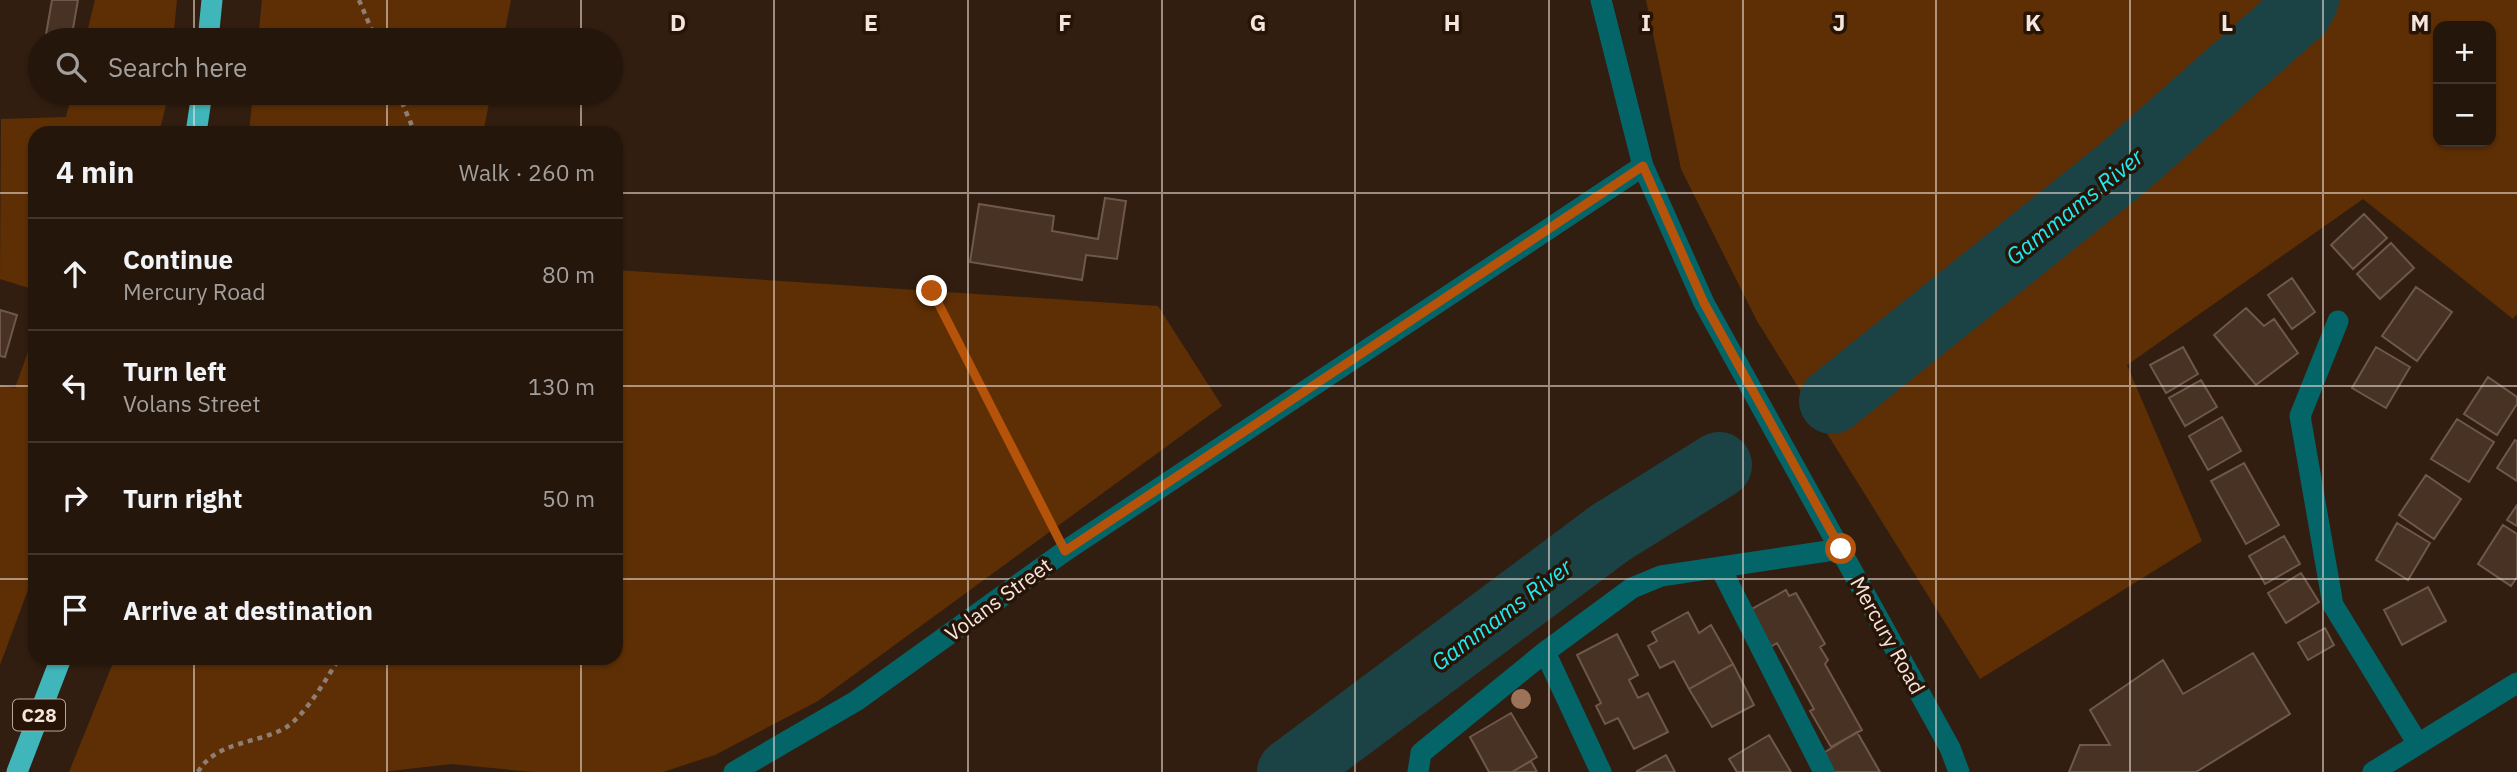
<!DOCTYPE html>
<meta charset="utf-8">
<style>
body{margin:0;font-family:"IBM Plex Sans",sans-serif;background:#2d1f15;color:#f1f3f6}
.controls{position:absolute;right:21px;top:21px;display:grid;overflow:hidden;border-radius:14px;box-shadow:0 2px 5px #0004}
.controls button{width:63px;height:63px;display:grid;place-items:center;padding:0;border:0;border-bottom:2px solid #42352d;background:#25160c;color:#f1f3f6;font:35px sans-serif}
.stop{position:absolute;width:21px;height:21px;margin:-16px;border:5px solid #b45309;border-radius:50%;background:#fff}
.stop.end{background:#b45309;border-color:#fff;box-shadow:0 2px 7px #0008}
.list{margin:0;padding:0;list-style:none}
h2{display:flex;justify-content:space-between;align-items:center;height:91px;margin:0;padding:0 28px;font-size:30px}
h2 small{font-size:23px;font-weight:400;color:#a39f9d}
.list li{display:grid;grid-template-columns:46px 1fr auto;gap:21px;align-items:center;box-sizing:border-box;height:112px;padding:0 28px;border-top:2px solid #42352d}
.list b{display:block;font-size:26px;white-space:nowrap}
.list p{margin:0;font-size:23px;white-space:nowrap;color:#a39f9d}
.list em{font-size:23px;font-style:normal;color:#a39f9d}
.icon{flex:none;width:38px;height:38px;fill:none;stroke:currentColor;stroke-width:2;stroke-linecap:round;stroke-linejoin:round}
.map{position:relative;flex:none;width:2517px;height:772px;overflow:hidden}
.search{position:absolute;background:#25160c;box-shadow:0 2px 5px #0004;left:28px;top:28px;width:595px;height:77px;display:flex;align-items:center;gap:18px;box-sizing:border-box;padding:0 24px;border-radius:38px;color:#a39f9d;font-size:26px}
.panel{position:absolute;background:#25160c;box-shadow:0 2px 5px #0004;left:28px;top:126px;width:595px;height:539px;border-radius:21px}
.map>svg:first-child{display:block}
.green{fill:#5e2f05;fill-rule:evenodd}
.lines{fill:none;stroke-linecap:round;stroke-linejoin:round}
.river{stroke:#1b4345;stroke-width:66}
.building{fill:#483224;stroke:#6f5849;stroke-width:2}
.path{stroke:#8f7e73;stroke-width:4.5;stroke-dasharray:5 5;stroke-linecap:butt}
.minor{stroke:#046569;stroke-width:21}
.highway{stroke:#40b6bb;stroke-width:21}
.tree{fill:#9c7358}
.route{stroke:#b45309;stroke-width:9}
.grid{fill:none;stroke:#f4e5dd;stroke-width:2;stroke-opacity:0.55}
.labels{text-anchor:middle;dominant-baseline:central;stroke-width:7;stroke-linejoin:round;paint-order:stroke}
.shield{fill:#271407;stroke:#b6a69d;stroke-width:2}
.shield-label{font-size:19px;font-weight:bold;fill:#f4e5dd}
.street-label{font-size:21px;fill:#f4e5dd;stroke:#271407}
.water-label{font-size:23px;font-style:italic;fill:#1feaf2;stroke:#271407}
.grid-label{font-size:23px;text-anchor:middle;font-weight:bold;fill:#f4e5dd;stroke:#271407;stroke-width:7;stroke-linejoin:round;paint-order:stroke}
</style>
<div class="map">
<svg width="2517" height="772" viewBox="0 0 2517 772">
<rect width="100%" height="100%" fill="#311e10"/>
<!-- green -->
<path class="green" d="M95,0H177L173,40H85Z
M262,0H511L503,40H258Z
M1646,0H2517V314L2513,319L2363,199L2127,365L2202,541L1980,679L1757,321L1681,169ZM2438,26H2491V142H2438Z
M72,93H169L159,133H35V290L0,279L1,119L66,117Z
M253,93H491L483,133H249Z
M616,270L1158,306L1222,406L818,701L715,755L663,772H532L451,764L382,772H69L115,658H616Z
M35,332V571L0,665V385L15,388Z"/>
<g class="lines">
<!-- river -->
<path class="river" d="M1832,401L2124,167L2300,11L2306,0
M1290,772L1610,533L1719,465"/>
</g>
<!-- building -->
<path class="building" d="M52,0H78L71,40H45Z
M1105,198L1126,201L1117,259L1086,255L1082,280L970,262L979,204L1054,216L1052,231L1098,239Z
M2364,214L2387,238L2353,269L2331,245Z
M2391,243L2414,268L2380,299L2357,274Z
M2292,278L2315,312L2292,329L2268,295Z
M2416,287L2452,312L2417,361L2382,336Z
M2246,308L2264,326L2274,319L2298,353L2256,385L2214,335Z
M0,310L17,315L5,357L0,356Z
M2183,347L2198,374L2166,393L2150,365Z
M2376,347L2410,367L2386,408L2352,388Z
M2488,377L2517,397V404L2497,435L2464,414Z
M2201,380L2217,407L2185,426L2169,398Z
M2222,417L2241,451L2208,470L2189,436Z
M2457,419L2494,442L2469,482L2431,459Z
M2515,440L2517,441V481L2497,468Z
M2244,463L2279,525L2246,544L2211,481Z
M2426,475L2461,499L2434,539L2399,515Z
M2517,505V526L2507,520Z
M2397,523L2430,543L2408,580L2376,560Z
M2503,525L2517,534V577L2511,586L2478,564Z
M2284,536L2300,564L2265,584L2249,556Z
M2301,573L2319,602L2286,623L2268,593Z
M2428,587L2446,621L2402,645L2384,610Z
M1786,590L1789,596L1796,593L1825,644L1820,647L1828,660L1825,664L1862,730L1831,747L1810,711L1814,709L1777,643L1770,647L1750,610Z
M1688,612L1699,633L1711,625L1733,664L1689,689L1674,661L1660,668L1648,646L1657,641L1652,632Z
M2325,628L2334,645L2308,660L2298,643Z
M1617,634L1638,675L1629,680L1638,698L1648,693L1668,732L1634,749L1618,718L1605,724L1596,706L1601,703L1577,655Z
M2253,653L2290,714L2196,772H2069L2080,745H2110L2090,710L2163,660L2183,694Z
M1733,664L1754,705L1712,727L1689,689Z
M1511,713L1537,757L1512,772H1489L1470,737Z
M1857,732L1880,772H1832L1822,754Z
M1769,735L1791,772H1737L1729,759Z
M1666,755L1675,772H1637V771Z
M1531,761L1537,772H1512Z"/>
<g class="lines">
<!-- path -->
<path class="path" d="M359,0L376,40
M398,93L415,133
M932,291L1052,525
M198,772C216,741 257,744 285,728C304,717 328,677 339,658"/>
<!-- minor -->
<path class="minor" d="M1601,0L1643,166L1704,303L1950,748L1959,772
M2338,321L2300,416L2333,605L2418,744
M1720,567L1824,772
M1545,652L1601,772
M734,772L856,701L1065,551L1643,166
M1418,772L1421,753L1545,652L1632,588L1661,576L1841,549
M2373,772L2517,683"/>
<!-- highway -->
<path class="highway" d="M208,40L212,0
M196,133L202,93
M17,772L61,658"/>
</g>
<!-- trees -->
<circle class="tree" cx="1521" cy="699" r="10"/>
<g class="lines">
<!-- route -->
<path class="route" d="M932,291L1065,551L1643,166L1704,303L1841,549"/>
</g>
<!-- grid -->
<path class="grid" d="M194,0V40M387,0V40M581,0V40M774,0V772M968,0V772M1162,0V772M1355,0V772M1549,0V772M1743,0V772M1936,0V772M2130,0V772M2323,0V772M194,93V133M387,93V133M581,93V133M0,193H35M616,193H2517M0,386H35M616,386H2517M0,579H35M616,579H2517M194,658V772M387,658V772M581,658V772"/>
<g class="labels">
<!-- shield labels -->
<rect class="shield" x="13" y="699.5" width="52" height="31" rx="5"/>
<g class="shield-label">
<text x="39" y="715">C28</text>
</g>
<!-- street labels -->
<g class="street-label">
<text transform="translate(998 599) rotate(-36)">Volans Street</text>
<text transform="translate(1888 635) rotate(61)">Mercury Road</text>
</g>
<!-- water labels -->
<g class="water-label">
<text transform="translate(2074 206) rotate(-39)">Gammams River</text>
<text transform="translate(1501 614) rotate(-37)">Gammams River</text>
</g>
</g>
<g class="grid-label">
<text x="678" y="31">D</text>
<text x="871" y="31">E</text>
<text x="1065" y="31">F</text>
<text x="1258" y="31">G</text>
<text x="1452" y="31">H</text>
<text x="1646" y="31">I</text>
<text x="1839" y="31">J</text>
<text x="2033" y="31">K</text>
<text x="2227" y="31">L</text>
<text x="2420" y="31">M</text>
</g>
</svg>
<div class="controls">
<button>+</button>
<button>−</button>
</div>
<div class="stop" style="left:1841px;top:549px"></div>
<div class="stop end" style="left:932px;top:291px"></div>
<div class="search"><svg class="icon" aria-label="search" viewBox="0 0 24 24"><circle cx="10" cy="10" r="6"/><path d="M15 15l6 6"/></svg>Search here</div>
<section class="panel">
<h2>4 min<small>Walk · 260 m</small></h2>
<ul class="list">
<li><svg class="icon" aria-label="ahead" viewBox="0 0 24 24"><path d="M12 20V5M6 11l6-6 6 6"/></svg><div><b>Continue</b><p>Mercury Road</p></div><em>80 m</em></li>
<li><svg class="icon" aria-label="left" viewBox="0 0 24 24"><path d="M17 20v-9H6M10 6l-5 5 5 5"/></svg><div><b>Turn left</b><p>Volans Street</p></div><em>130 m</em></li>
<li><svg class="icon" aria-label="right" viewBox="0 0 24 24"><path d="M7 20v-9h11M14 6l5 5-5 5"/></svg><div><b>Turn right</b></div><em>50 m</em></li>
<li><svg class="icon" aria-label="arrive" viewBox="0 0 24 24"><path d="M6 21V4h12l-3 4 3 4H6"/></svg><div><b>Arrive at destination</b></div></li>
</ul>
</section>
</div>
